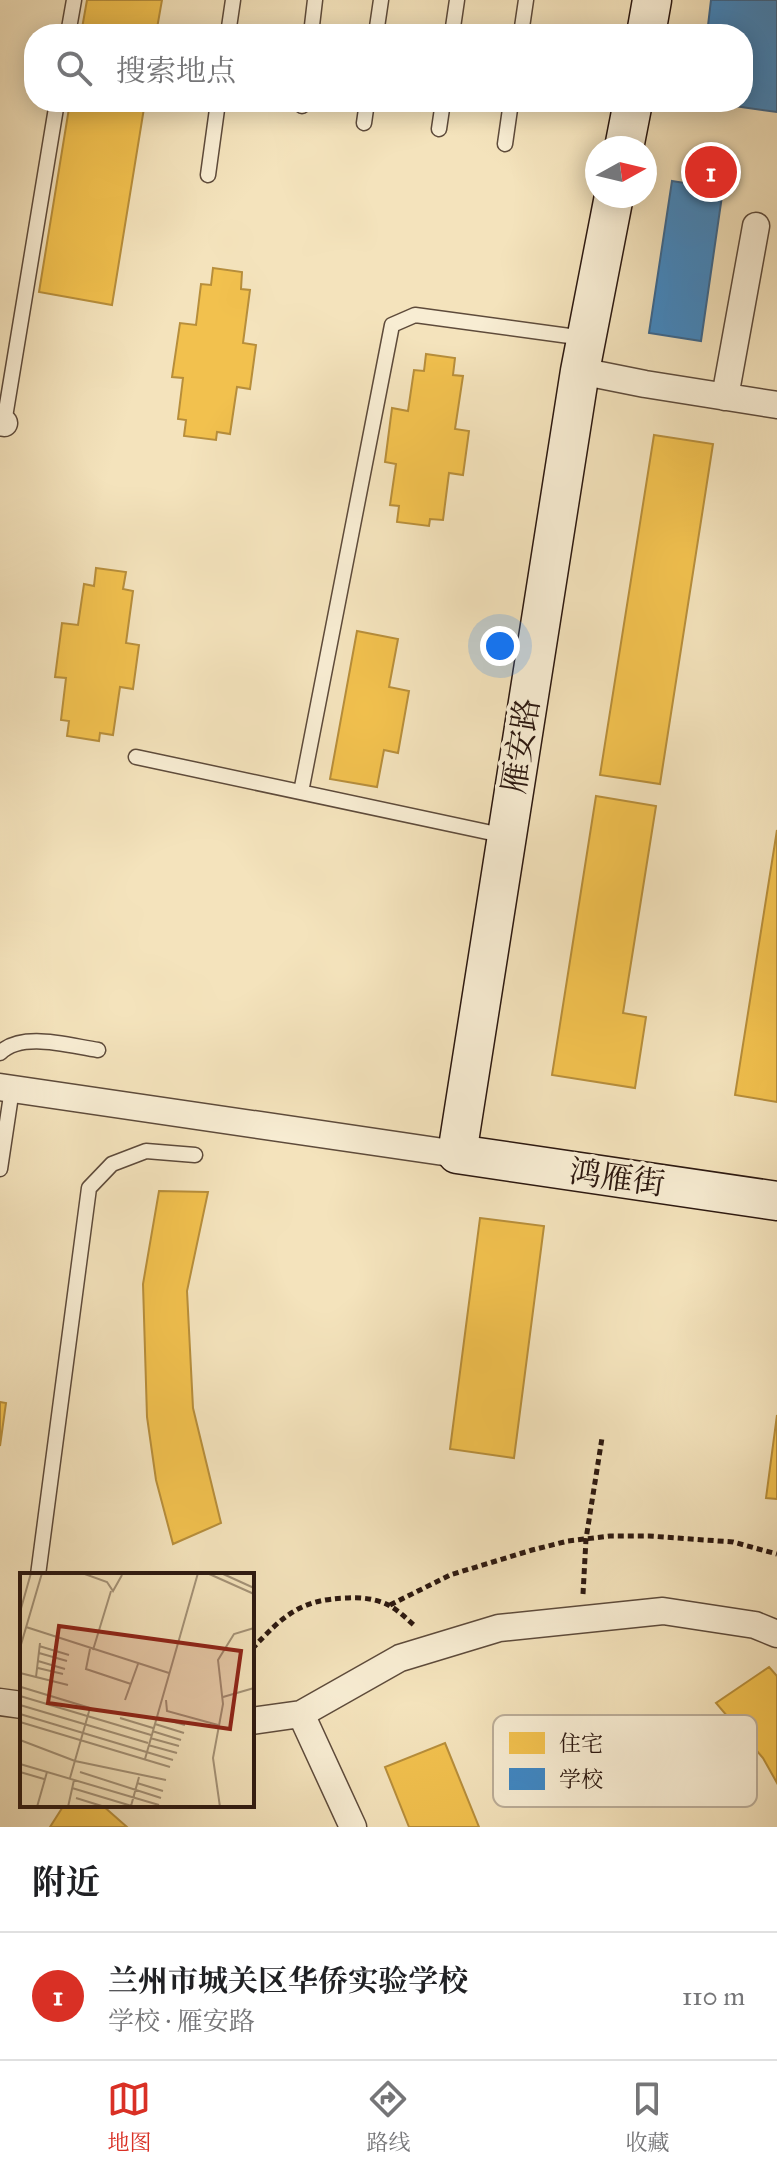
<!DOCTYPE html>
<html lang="zh">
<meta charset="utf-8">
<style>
body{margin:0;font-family:"IM FELL Great Primer","Noto Serif SC",serif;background:#f6f6f6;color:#202124}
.compass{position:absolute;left:585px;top:136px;width:72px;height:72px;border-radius:50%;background:#fff;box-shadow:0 4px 20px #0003;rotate:82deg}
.you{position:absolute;left:500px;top:646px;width:28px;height:28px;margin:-20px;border:6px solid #fff;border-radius:50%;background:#1a73e8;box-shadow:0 0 0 12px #1a73e833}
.badge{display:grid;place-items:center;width:52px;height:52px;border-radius:50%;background:#d93025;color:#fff;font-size:26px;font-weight:700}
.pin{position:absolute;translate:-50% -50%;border:4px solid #fff;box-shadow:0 2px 8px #0006}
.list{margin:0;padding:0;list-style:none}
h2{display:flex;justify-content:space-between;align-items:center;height:104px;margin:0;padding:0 32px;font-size:34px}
h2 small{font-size:26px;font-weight:400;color:#757577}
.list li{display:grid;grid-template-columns:52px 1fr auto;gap:24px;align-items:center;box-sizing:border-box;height:128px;padding:0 32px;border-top:2px solid #e0e0e0}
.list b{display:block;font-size:30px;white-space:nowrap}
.list p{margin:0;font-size:26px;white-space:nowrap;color:#757577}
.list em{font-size:26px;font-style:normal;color:#757577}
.icon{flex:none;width:44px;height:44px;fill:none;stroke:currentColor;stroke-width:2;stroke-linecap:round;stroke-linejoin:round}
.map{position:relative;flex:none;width:777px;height:1827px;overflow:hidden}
.search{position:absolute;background:#fff;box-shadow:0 4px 20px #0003;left:24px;right:24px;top:24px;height:88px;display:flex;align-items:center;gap:20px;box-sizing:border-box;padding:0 28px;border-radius:32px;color:#757577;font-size:30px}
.sheet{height:232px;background:#fff}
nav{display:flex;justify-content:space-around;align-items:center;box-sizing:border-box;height:112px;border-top:2px solid #e0e0e0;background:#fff;font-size:22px;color:#757577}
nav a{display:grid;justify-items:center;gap:4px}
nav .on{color:#d93025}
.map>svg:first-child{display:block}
.homes{fill:#f2c14e;stroke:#b78e3b;stroke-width:2}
.schools{fill:#3f88c5;stroke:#39668f;stroke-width:2}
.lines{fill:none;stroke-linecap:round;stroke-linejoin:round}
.lane-casing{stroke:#5e4b3b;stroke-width:17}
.street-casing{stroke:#5e4b3b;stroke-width:29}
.secondary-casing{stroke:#2c1810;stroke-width:41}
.path{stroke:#2c1810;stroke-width:5;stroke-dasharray:6 4;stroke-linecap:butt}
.lane{stroke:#f8edd3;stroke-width:14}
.street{stroke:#f8edd3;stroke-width:26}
.secondary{stroke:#f8edd3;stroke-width:38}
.labels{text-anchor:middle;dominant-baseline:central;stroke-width:8;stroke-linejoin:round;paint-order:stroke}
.street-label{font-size:32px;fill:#2c1810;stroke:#f8edd3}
.inset-road{fill:none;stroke:#a49277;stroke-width:2}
.view{fill:#8f2418;fill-opacity:0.15;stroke:#8f2418;stroke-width:4}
.inset-edge{fill:none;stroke:#2c1810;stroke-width:4}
.key{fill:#f8edd3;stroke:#bbad98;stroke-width:2}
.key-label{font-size:22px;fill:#2c1810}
</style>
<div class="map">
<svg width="777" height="1827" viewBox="0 0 777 1827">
<rect width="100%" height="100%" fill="#f4e3bc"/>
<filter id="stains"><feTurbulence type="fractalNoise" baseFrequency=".0025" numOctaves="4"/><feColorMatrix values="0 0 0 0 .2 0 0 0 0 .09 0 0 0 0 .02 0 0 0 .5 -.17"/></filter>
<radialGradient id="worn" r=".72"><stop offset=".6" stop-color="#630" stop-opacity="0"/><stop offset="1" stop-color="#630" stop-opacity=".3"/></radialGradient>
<!-- homes -->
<path class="homes" d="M87,0H162L156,34H81Z
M70,102H145L112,305L39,292Z
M213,268L242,272L241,289L250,290L243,343L256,345L250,389L237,387L230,434L217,432L216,440L184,436L186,420L178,419L183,378L172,377L180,323L196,325L201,284L211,285Z
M426,354L455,358L453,375L463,376L455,429L469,431L463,475L449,473L443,520L430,519L429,526L397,522L399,506L390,505L396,464L385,462L392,408L408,411L414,370L424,371Z
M654,435L713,444L660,784L600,775Z
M96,568L126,572L123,589L133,591L126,643L139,645L133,689L120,687L113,735L100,733L99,741L67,736L69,721L61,720L66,678L55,677L62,623L78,625L84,584L94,586Z
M357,631L398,639L389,687L409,691L398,753L384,750L377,787L330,779Z
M596,796L656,806L623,1013L646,1017L635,1088L552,1075Z
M777,830V1102L735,1095Z
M159,1191L208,1192L187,1291L193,1408L221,1523L173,1544L156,1480L147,1417L143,1284Z
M480,1218L544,1226L514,1458L450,1449Z
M0,1402L6,1403L0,1446Z
M777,1415V1499L766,1498Z
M769,1667L777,1676V1783L763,1758L716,1703Z
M445,1743L479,1827H409L385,1767Z
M64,1805H102L127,1827H50Z"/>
<!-- schools -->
<path class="schools" d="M711,0H777V112L706,102H743V34H707Z
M672,181L723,189L701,341L649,333Z"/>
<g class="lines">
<!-- lane casing -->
<g class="lane-casing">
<path id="lane" d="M68,34L74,0
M228,34L233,0
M311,34L315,0
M376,34L381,0
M452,34L457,0
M521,34L526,0
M302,106V102
M364,123L367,102
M439,129L443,102
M505,144L511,102
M208,175L218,102
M4,423L57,102
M136,757L506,836
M301,792L392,325L415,315L584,338
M0,1053C22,1031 70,1046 98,1050
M0,1169L12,1089
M38,1575L89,1188L112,1164L146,1151L195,1155"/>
</g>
<!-- street casing -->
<g class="street-casing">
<path id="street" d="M580,371L645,384L777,405
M725,397L756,226
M0,422L4,423
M0,1087L457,1154
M0,1702L22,1705
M301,1714L353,1827
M252,1721L301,1714L400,1658L499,1628L663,1611L755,1625L777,1634"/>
</g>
<!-- secondary casing -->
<g class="secondary-casing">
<path id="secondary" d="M646,34L652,0
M624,148L633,102
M614,196L580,371L457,1154L777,1201"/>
</g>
<!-- path -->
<path class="path" d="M583,1594L586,1539L602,1438
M390,1605L450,1575L532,1550L568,1541L610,1536H649L733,1542L777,1554
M252,1649C283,1616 300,1599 348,1598C361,1597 378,1599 390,1606C399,1611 407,1619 415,1626"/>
<!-- lane -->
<use href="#lane" class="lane"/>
<!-- street -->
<use href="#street" class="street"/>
<!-- secondary -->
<use href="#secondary" class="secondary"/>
</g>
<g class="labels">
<!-- street labels -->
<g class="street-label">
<text transform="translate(521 746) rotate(-81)">雁安路</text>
<text transform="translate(617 1178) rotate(8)">鸿雁街</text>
</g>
</g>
<!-- overview -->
<g transform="translate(20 1573)">
<rect width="234" height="234" fill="#f4e3bc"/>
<path class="inset-road" d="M62,0L87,9L93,18L102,2M187,0L234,21M201,0L234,15M0,39L11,0M6,54L149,100M19,73L49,82M0,75L22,0M70,76L66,96L111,111M73,77L91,18M19,80L47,88M18,88L45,96M18,95L43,101M0,100L48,112M16,104L20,70M1,114L70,135L50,205M0,123L131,162M203,124L234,115M105,127L118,91M146,127L147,138L198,152M0,132L128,170M0,141L153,187M137,144L165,152M100,145L133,155M0,149L150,194M135,151L164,160M132,158L161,167M130,165L159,173M0,167L55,188L146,207M128,172L157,180M125,186L178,0M0,191L139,232M0,199L24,206M60,199L141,225M117,210L143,218M52,215L115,234M56,225L85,234M111,233L119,204M17,234L27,199M48,234L54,207M200,234L193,185L203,131L198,87L214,61L234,55"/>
<path class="view" d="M39,53L221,78L210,156L28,130Z"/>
<rect width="234" height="234" class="inset-edge"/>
</g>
<!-- legend -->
<rect x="493" y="1715" width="264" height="92" rx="12" class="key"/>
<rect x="509" y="1732" width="36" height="22" fill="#f2c14e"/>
<rect x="509" y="1768" width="36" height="22" fill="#3f88c5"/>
<g class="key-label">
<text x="559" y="1751">住宅</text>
<text x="559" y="1787">学校</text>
</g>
<rect width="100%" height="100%" filter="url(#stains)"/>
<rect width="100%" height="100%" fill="url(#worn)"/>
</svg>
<svg class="compass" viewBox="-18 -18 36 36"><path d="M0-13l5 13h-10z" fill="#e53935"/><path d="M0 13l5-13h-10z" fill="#757577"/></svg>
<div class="you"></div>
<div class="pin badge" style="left:711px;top:172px">1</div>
<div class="search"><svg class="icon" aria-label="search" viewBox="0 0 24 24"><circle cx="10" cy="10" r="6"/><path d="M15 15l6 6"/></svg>搜索地点</div>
</div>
<section class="sheet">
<h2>附近<small></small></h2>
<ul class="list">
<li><span class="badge">1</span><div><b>兰州市城关区华侨实验学校</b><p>学校 · 雁安路</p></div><em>110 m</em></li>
</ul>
</section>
<nav>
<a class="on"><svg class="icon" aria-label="map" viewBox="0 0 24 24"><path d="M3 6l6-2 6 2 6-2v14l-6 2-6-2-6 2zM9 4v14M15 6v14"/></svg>地图</a>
<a><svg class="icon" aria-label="directions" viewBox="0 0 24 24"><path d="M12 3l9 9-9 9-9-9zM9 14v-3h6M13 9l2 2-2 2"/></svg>路线</a>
<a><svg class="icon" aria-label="saved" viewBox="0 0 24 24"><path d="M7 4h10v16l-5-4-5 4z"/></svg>收藏</a>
</nav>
